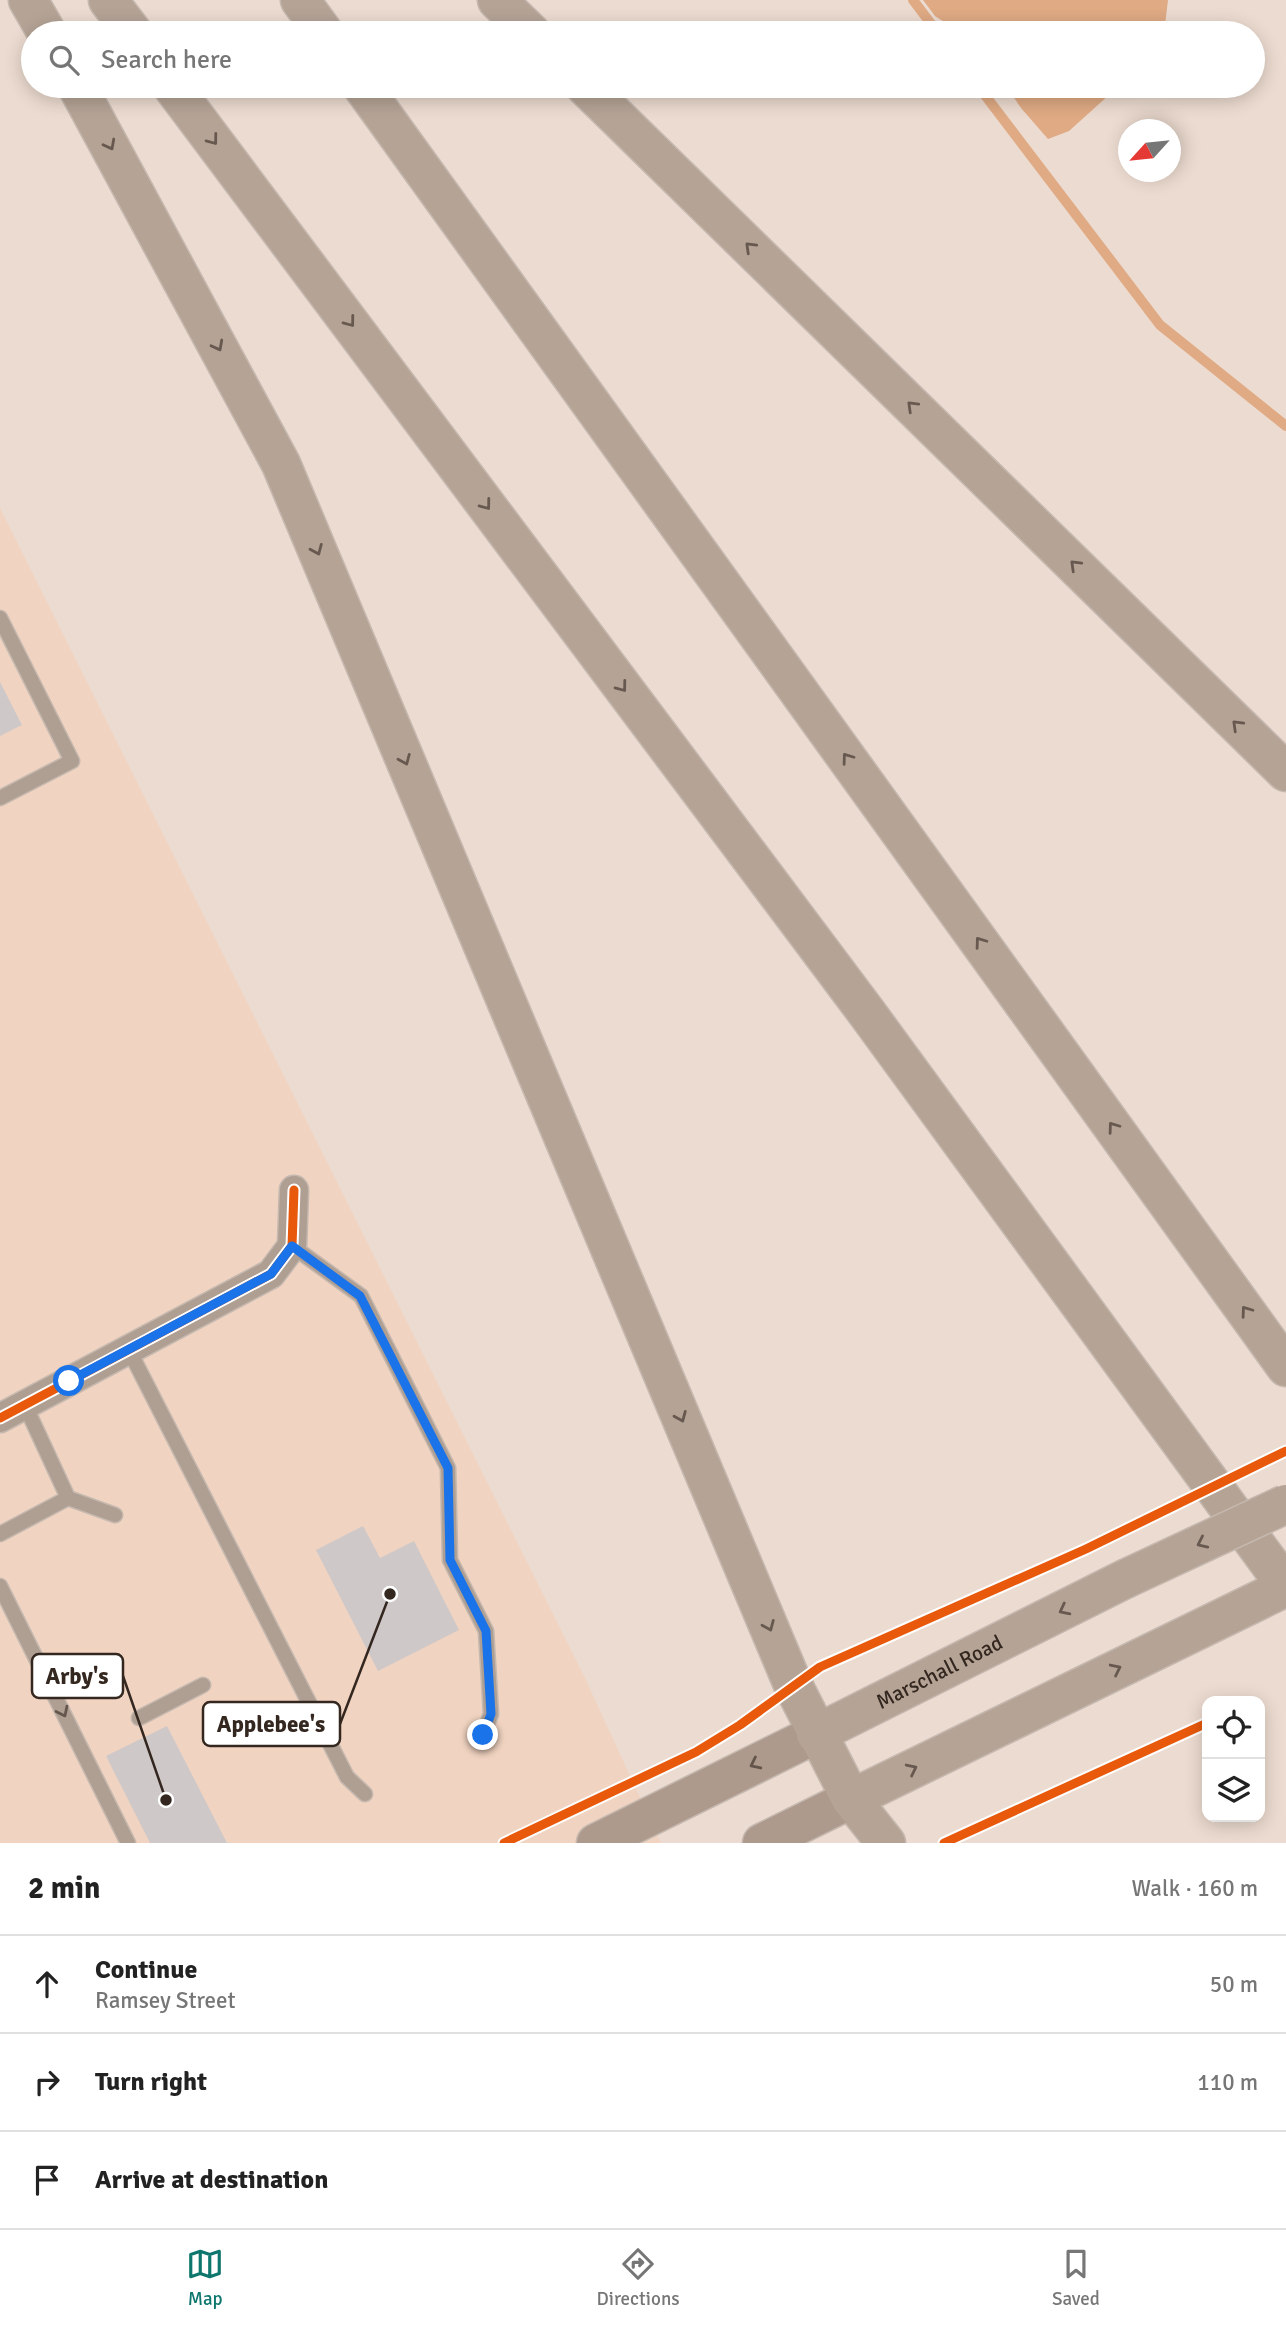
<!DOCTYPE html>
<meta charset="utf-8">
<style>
body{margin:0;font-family:Signika,sans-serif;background:#f2f2f2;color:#222}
.controls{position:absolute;right:21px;bottom:21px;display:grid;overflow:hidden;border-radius:14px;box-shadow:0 4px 18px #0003}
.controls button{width:63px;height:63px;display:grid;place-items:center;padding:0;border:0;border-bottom:2px solid #e0e0e0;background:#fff;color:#222;font:35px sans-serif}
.compass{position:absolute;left:1118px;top:119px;width:63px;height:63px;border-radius:50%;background:#fff;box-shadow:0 4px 18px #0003;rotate:243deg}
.stop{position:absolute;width:21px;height:21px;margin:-16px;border:5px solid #1a73e8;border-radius:50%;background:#fff}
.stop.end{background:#1a73e8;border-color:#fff;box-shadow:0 2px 7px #0008}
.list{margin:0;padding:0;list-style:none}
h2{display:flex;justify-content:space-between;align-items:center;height:91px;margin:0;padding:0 28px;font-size:30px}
h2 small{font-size:23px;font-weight:400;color:#767676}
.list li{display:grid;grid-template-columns:46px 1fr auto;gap:21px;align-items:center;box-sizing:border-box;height:98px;padding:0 28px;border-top:2px solid #e0e0e0}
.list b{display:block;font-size:26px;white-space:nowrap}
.list p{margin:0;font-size:23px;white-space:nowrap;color:#767676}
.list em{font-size:23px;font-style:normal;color:#767676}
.icon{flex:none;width:38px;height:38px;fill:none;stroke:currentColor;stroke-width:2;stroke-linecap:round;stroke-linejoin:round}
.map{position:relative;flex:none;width:1286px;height:1843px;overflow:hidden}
.search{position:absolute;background:#fff;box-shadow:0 4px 18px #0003;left:21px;right:21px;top:21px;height:77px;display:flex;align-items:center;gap:18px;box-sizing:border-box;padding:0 24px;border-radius:38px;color:#767676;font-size:26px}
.sheet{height:385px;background:#fff}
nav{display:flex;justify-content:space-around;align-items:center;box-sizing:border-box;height:98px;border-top:2px solid #e0e0e0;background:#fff;font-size:19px;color:#767676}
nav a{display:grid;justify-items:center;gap:4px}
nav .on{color:#0f766e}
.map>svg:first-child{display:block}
.built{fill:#f0d3c0}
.water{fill:#dfaa84}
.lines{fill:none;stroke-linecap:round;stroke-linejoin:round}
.stream{stroke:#dfaa84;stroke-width:10}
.building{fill:#cfc8c9}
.lane-casing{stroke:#c5b8af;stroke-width:17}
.street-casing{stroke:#c5b8af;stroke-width:31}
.secondary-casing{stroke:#c5b8af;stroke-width:41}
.highway-casing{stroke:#c5b8af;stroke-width:41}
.lane{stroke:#af9e92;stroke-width:14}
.street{stroke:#af9e92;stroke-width:28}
.secondary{stroke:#ae9a8d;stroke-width:38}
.highway{stroke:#b5a496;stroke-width:38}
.highway-bridge-casing{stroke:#c5b8af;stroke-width:41;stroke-linecap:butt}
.highway-bridge{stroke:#b5a496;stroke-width:38}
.cycleway-casing{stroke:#fff;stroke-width:13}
.cycleway{stroke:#e8590c;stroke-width:9}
.oneway{stroke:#67594f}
.oneway2{stroke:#65574d}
.oneway3{stroke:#64554b}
.route{stroke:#1a73e8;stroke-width:9}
.labels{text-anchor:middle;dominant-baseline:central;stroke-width:5;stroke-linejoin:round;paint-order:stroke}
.street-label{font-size:21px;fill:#33271f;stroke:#fff}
.leader{fill:none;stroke:#33271f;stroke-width:2.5}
.callout-dot{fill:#33271f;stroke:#fff;stroke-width:2.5}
.callout{fill:#fff;stroke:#33271f;stroke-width:2.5}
.callout-label{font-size:23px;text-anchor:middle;font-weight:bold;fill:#33271f}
</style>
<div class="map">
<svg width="1286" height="1843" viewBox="0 0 1286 1843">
<rect width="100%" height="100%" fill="#ecdbd0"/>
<!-- built -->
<path class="built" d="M0,508L583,1674L661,1843H0Z"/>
<!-- water -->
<path class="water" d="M923,0H1168L1164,33H961L935,16Z
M1006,86H1119L1069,131L1048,139L1021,108Z"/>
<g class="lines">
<!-- stream -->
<path class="stream" d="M913,0L938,33
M978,86L1160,325L1286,426"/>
</g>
<!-- building -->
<path class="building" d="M0,682L22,725L0,736Z
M363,1526L380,1558L414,1541L459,1630L378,1671L316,1550Z
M167,1726L227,1843H150L106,1756Z"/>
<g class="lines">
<!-- lane casing -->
<g class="lane-casing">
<path id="lane" d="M0,618L72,761L0,798
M292,1246L361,1296L448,1468L450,1560L486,1631L491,1714L483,1735
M129,1350L347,1777L365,1794
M68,1498L115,1515
M0,1534L68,1498L25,1405
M0,1586L128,1843
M139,1718L203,1685"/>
</g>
<!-- street casing -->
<g class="street-casing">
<path id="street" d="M0,1418L271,1274L292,1246L294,1190"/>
</g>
<!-- secondary casing -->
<g class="secondary-casing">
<path id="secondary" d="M596,1843L816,1734
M762,1843L851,1799"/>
</g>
<!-- highway casing -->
<g class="highway-casing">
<g id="highway">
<path d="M28,0L47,33"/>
<path d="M108,0L133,33"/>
<path d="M300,0L324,33"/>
<path d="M497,0L531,33"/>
<path d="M77,86L281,464L794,1687L851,1799L886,1843"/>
<path d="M172,86L867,1013L1286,1586"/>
<path d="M362,86L1286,1367"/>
<path d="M585,86L1286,772"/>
<path id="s1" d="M816,1734L1125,1579"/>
<path d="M851,1799L1286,1587"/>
</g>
</g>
<!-- lane -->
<use href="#lane" class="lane"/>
<!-- street -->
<use href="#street" class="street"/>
<!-- secondary -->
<use href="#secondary" class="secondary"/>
<!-- highway -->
<use href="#highway" class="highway"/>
<!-- highway-bridge casing -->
<g class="highway-bridge-casing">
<path id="highway-bridge" d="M1125,1579L1286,1504"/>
</g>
<!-- highway-bridge -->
<use href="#highway-bridge" class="highway-bridge"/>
<!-- cycleway casing -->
<g class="cycleway-casing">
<path id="cycleway" d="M0,1418L271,1274L292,1246L294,1190
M504,1843L696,1752L740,1725L820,1667L1086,1549L1286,1451
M944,1843L1207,1723"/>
</g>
<!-- cycleway -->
<use href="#cycleway" class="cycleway"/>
</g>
<!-- one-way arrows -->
<defs><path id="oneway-chevron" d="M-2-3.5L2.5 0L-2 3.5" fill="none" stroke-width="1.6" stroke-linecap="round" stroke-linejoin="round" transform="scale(1.75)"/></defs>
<g class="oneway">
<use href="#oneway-chevron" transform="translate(213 140) rotate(53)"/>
<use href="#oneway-chevron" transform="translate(110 145) rotate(62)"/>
<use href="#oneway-chevron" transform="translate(750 247) rotate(-136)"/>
<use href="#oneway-chevron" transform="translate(350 322) rotate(53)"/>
<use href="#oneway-chevron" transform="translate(218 346) rotate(62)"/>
<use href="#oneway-chevron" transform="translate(912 406) rotate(-136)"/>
<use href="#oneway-chevron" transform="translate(486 505) rotate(53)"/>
<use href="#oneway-chevron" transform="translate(317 550) rotate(67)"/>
<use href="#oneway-chevron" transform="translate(1075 565) rotate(-136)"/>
<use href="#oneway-chevron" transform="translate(622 687) rotate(53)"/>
<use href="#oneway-chevron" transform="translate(1237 725) rotate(-136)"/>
<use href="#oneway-chevron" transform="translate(847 758) rotate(-126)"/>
<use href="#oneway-chevron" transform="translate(405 760) rotate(67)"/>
<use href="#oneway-chevron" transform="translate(980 942) rotate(-126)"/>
<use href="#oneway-chevron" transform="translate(1113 1127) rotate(-126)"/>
<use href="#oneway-chevron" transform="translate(1246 1311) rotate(-126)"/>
<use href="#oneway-chevron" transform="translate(681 1417) rotate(67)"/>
<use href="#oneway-chevron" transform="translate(1202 1543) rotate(155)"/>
<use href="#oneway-chevron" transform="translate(1064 1610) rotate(153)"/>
<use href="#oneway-chevron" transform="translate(769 1626) rotate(67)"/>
<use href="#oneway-chevron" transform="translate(1116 1669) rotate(-26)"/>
<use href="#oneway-chevron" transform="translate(912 1769) rotate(-26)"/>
</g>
<use class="oneway2" href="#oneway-chevron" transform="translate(63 1712) rotate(64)"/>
<use class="oneway3" href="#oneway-chevron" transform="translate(755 1764) rotate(154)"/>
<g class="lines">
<!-- route -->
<path class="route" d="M69,1381L271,1274L292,1246L360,1296L448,1468L450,1560L486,1631L491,1714L483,1735"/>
</g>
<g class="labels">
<!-- street labels -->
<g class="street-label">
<text stroke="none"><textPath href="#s1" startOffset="138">Marschall Road</textPath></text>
</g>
</g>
<!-- callouts -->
<path class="leader" d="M166 1800L123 1676M390 1594L340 1724"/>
<g class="callout-dot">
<circle cx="166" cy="1800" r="7"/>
<circle cx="390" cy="1594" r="7"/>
</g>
<g class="callout">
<rect x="32" y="1654" width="91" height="44" rx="7"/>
<rect x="203" y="1702" width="137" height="44" rx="7"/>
</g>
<g class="callout-label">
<text x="77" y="1684">Arby's</text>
<text x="271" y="1732">Applebee's</text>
</g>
</svg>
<div class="controls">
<button><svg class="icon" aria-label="locate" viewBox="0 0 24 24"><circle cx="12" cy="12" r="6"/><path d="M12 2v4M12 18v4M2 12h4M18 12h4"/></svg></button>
<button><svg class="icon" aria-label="layers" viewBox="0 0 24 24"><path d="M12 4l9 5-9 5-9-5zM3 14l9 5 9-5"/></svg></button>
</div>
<svg class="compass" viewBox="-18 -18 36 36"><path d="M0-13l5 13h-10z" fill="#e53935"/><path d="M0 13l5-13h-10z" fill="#767676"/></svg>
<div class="stop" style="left:69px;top:1381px"></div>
<div class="stop end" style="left:483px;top:1735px"></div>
<div class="search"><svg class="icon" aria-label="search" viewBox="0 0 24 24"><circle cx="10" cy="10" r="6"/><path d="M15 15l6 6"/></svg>Search here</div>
</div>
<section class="sheet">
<h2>2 min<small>Walk · 160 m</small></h2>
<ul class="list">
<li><svg class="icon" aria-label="ahead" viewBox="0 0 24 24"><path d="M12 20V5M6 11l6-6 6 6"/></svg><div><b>Continue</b><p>Ramsey Street</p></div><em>50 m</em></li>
<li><svg class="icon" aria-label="right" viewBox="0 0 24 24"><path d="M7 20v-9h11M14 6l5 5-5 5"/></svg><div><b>Turn right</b></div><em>110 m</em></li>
<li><svg class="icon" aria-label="arrive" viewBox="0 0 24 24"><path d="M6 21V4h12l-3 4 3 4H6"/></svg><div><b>Arrive at destination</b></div></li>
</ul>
</section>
<nav>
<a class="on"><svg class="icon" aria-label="map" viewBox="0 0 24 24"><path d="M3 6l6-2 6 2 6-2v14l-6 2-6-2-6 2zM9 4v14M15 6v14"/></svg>Map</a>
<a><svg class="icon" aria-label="directions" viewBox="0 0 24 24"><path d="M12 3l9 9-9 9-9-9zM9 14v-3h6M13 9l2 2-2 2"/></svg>Directions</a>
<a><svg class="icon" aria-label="saved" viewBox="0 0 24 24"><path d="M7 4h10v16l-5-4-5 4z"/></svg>Saved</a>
</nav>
